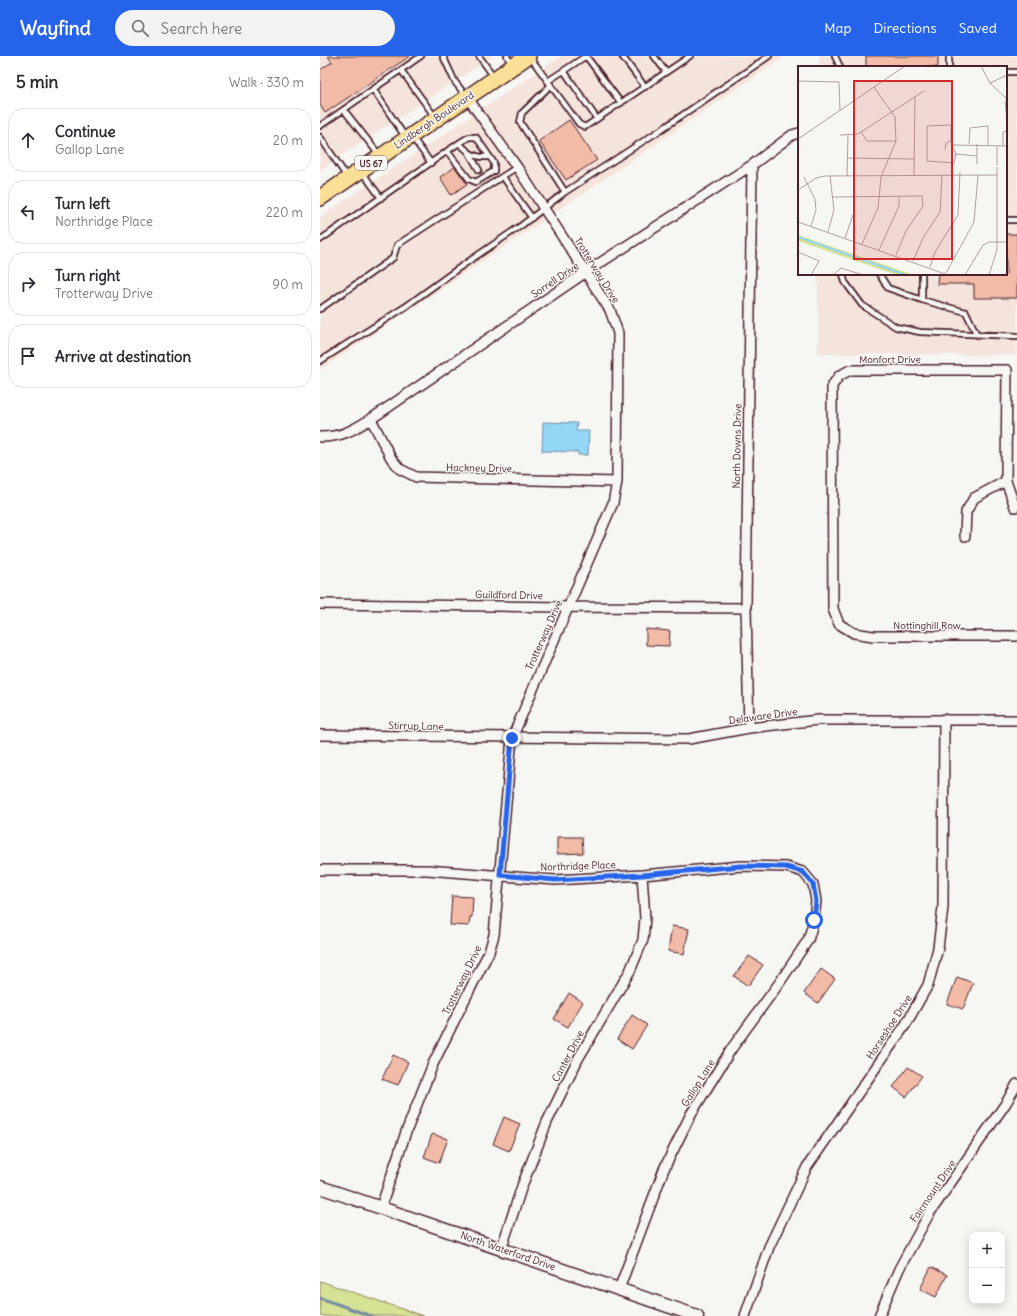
<!DOCTYPE html>
<meta charset="utf-8">
<style>
body{margin:0;font-family:Delius,sans-serif;background:#f2f2f3;color:#2b2b33}
.controls{position:absolute;right:12px;bottom:12px;display:grid;overflow:hidden;border-radius:8px;box-shadow:0 2px 10px #0003}
.controls button{width:36px;height:36px;display:grid;place-items:center;padding:0;border:0;border-bottom:1px solid #e1e1e2;background:#fff;color:#2b2b33;font:20px sans-serif}
.stop{position:absolute;width:12px;height:12px;margin:-9px;border:3px solid #2563eb;border-radius:50%;background:#fff}
.stop.end{background:#2563eb;border-color:#fff;box-shadow:0 1px 4px #0008}
.list{margin:0;padding:0;list-style:none}
h2{display:flex;justify-content:space-between;align-items:center;height:52px;margin:0;padding:0 16px;font-size:17px}
h2 small{font-size:13px;font-weight:400;color:#7c7c81}
.list li{display:grid;grid-template-columns:26px 1fr auto;gap:12px;align-items:center;box-sizing:border-box;height:64px;margin:0 8px 8px;padding:0 8px;border:1px solid #e1e1e2;border-radius:16px}
.list b{display:block;font-size:15px;white-space:nowrap}
.list p{margin:0;font-size:13px;white-space:nowrap;color:#7c7c81}
.list em{font-size:13px;font-style:normal;color:#7c7c81}
.icon{flex:none;width:22px;height:22px;fill:none;stroke:currentColor;stroke-width:2;stroke-linecap:round;stroke-linejoin:round}
.map{position:relative;flex:none;width:697px;height:1260px;overflow:hidden}
header{display:flex;align-items:center;gap:24px;box-sizing:border-box;height:56px;padding:0 20px;background:#2563eb;color:#fff}
header strong{font-size:19px}
nav{display:flex;gap:22px;margin-inline-start:auto;font-size:14px}
.search{width:280px;height:36px;background:#f2f2f3;display:flex;align-items:center;gap:10px;box-sizing:border-box;padding:0 14px;border-radius:22px;color:#7c7c81;font-size:15px}
main{display:flex}
aside{flex:1;background:#fff}
.map>svg:first-child{display:block}
.built{fill:#f5e4dc}
.green{fill:#d5e193;stroke:#90805f}
.water{fill:#93d6f5;stroke:#768da4}
.lines{fill:none;stroke-linecap:round;stroke-linejoin:round}
.stream{stroke:#768da4;stroke-width:3}
.building{fill:#f2bba7;stroke:#4a1f2b}
.service-casing{stroke:#4a1f2b;stroke-width:8}
.minor-casing{stroke:#4a1f2b;stroke-width:12}
.tertiary-casing{stroke:#4a1f2b;stroke-width:15}
.primary-casing{stroke:#4a1f2b;stroke-width:18}
.service{stroke:#f6f6f2;stroke-width:4.5}
.minor{stroke:#f6f6f2;stroke-width:9}
.tertiary{stroke:#f6f6f2;stroke-width:12}
.primary{stroke:#fbdf96;stroke-width:15}
.route{stroke:#2563eb;stroke-width:5}
.labels{text-anchor:middle;dominant-baseline:central;stroke-width:3;stroke-linejoin:round;paint-order:stroke}
.shield{fill:#f6f6f2;stroke:#7e6067;stroke-width:1}
.shield-label{font-size:9px;font-weight:bold;fill:#4a1f2b}
.street-label{font-size:10px;fill:#4a1f2b;stroke:#f6f6f2}
.inset-river{fill:none;stroke:#93d6f5;stroke-width:2}
.inset-road{fill:none;stroke:#b1a0a2;stroke-width:1}
.view{fill:#d62828;fill-opacity:0.15;stroke:#d62828;stroke-width:2}
.inset-edge{fill:none;stroke:#4a1f2b;stroke-width:2}
</style>
<header>
<strong>Wayfind</strong>
<div class="search"><svg class="icon" aria-label="search" viewBox="0 0 24 24"><circle cx="10" cy="10" r="6"/><path d="M15 15l6 6"/></svg>Search here</div>
<nav><a>Map</a><a>Directions</a><a>Saved</a></nav>
</header>
<main>
<aside>
<h2>5 min<small>Walk · 330 m</small></h2>
<ul class="list">
<li><svg class="icon" aria-label="ahead" viewBox="0 0 24 24"><path d="M12 20V5M6 11l6-6 6 6"/></svg><div><b>Continue</b><p>Gallop Lane</p></div><em>20 m</em></li>
<li><svg class="icon" aria-label="left" viewBox="0 0 24 24"><path d="M17 20v-9H6M10 6l-5 5 5 5"/></svg><div><b>Turn left</b><p>Northridge Place</p></div><em>220 m</em></li>
<li><svg class="icon" aria-label="right" viewBox="0 0 24 24"><path d="M7 20v-9h11M14 6l5 5-5 5"/></svg><div><b>Turn right</b><p>Trotterway Drive</p></div><em>90 m</em></li>
<li><svg class="icon" aria-label="arrive" viewBox="0 0 24 24"><path d="M6 21V4h12l-3 4 3 4H6"/></svg><div><b>Arrive at destination</b></div></li>
</ul>
</aside>
<div class="map">
<svg width="697" height="1260" viewBox="0 0 697 1260">
<rect width="100%" height="100%" fill="#f6f6f2"/>
<filter id="ink" filterUnits="userSpaceOnUse"><feTurbulence type="fractalNoise" baseFrequency=".025" numOctaves="2"/><feDisplacementMap in="SourceGraphic" scale="8" xChannelSelector="R" yChannelSelector="G"/><feConvolveMatrix kernelMatrix="1 2 1 2 8 2 1 2 1" color-interpolation-filters="sRGB"/></filter>
<g filter="url(#ink)">
<!-- built -->
<path class="built" d="M0,0H173L0,114Z
M241,0H465L218,168L0,314V161Z
M499,0H697V299L498,298V218H686V11H499Z"/>
<!-- green -->
<path class="green" d="M0,1225L103,1260H0Z"/>
<!-- water -->
<path class="water" d="M223,366L257,367L256,375H269L268,399H258V396L222,395Z"/>
<g class="lines">
<!-- stream -->
<path class="stream" d="M0,1242L51,1260"/>
</g>
<!-- building -->
<path class="building" d="M8,0H90L5,57L0,49V14L12,6Z
M546,0H618V11H546Z
M249,64L277,104L246,124L219,85Z
M135,111L147,128L131,139L120,121Z
M686,178H697V242H654V228H617L618,218H686Z
M326,573L350,575L349,590L326,589Z
M237,781H262L263,797L237,798Z
M132,840L153,841L152,861H150L149,870L130,869Z
M352,870L369,873L364,898L348,895Z
M429,900L443,909L428,930L414,920Z
M501,913L515,923L498,947L484,937Z
M637,921L653,927L643,953L627,948Z
M249,937L263,946L248,971L234,963Z
M312,959L327,969L312,993L297,983Z
M73,999L88,1006L78,1029L62,1023Z
M588,1011L602,1020L586,1041L573,1031Z
M184,1061L200,1068L189,1095L173,1088Z
M112,1078L128,1083L119,1107L104,1101Z
M611,1211L627,1219L616,1241L600,1233Z"/>
<g class="lines">
<!-- service casing -->
<g class="service-casing">
<path id="service" d="M123,0L135,26L146,40
M159,0L174,21
M187,0L192,9
M266,0L301,47
M302,0L325,31
M334,0L346,16
M515,0L520,11
M629,0V11
M210,1L259,68L265,71L370,0
M81,14L115,61
M244,15L277,63
M686,16H697
M228,25L266,0
M53,33L86,82
M24,54L60,100
M0,70L101,0
M0,81L27,121
M92,81L111,107
M139,87C149,97 154,102 169,101
M149,97L159,114
M42,116L61,142
M183,121L212,162
M245,136L342,73L449,0
M686,164H697
M0,184L139,87L149,81H156L174,107V115L156,126L149,123L127,95
M523,218L525,226L542,249L576,271L600,276L697,280
M559,218L568,232L602,244L646,256L657,279
M602,244V218
M0,253L73,202L77,189L197,111
M0,305L85,251L136,214L202,169L245,136L200,66L202,57L231,29"/>
</g>
<!-- minor casing -->
<g class="minor-casing">
<path id="minor" d="M51,363L71,402L80,413L96,421L297,426
M0,381C22,381 33,374 51,363L266,216L432,109L472,79L479,77
M686,425L695,451L697,450
M645,480L646,456L654,442L686,425L687,314H530L519,320L512,330L513,553L519,568L534,577L553,580H697
M0,548L248,551L426,552
M429,672L426,552L432,109
M0,679L369,683L429,672L498,664H697
M0,814H107L235,824L322,819L421,810L466,811L483,816L493,828L496,845L494,864L488,884L460,926L412,992L371,1058L344,1113L299,1233
M61,1151L86,1076L113,1008L143,947L169,896L174,879L192,682L293,447L297,426L298,277L290,254L197,111L147,41
M181,1194L202,1130L227,1066L258,1003L310,915L323,884L325,862L322,819
M425,1260L449,1191L487,1111L586,968L608,929L618,892L623,851L624,663
M559,1260L579,1213L609,1158L686,1047L697,1028"/>
</g>
<!-- tertiary casing -->
<g class="tertiary-casing">
<path id="tertiary" d="M0,1131L377,1260"/>
</g>
<!-- primary casing -->
<g class="primary-casing">
<path id="primary" d="M0,142L208,0"/>
</g>
<!-- service -->
<use href="#service" class="service"/>
<!-- minor -->
<use href="#minor" class="minor"/>
<!-- tertiary -->
<use href="#tertiary" class="tertiary"/>
<!-- primary -->
<use href="#primary" class="primary"/>
</g>
</g>
<g class="lines" filter="url(#ink)">
<!-- route -->
<path class="route" d="M192,682L180,819L235,824L322,819L421,810L466,811L483,816L493,828L496,845L494,864"/>
</g>
<g class="labels">
<!-- shield labels -->
<rect class="shield" x="35" y="100" width="32" height="14" rx="3"/>
<g class="shield-label">
<text x="51" y="107">US 67</text>
</g>
<!-- street labels -->
<g class="street-label">
<text transform="translate(114 64) rotate(-34)">Lindbergh Boulevard</text>
<text transform="translate(277 214) rotate(58)">Trotterway Drive</text>
<text transform="translate(235 224) rotate(-34)">Sorrell Drive</text>
<text x="570" y="303">Monfort Drive</text>
<text transform="translate(417 390) rotate(-89)">North Downs Drive</text>
<text transform="translate(159 412) rotate(1)">Hackney Drive</text>
<text transform="translate(189 539) rotate(1)">Guildford Drive</text>
<text x="607" y="569">Nottinghill Row</text>
<text transform="translate(224 579) rotate(-66)">Trotterway Drive</text>
<text transform="translate(443 660) rotate(-8)">Delaware Drive</text>
<text transform="translate(96 670) rotate(1)">Stirrup Lane</text>
<text transform="translate(258 810) rotate(-2)">Northridge Place</text>
<text transform="translate(142 924) rotate(-64)">Trotterway Drive</text>
<text transform="translate(569 971) rotate(-57)">Horseshoe Drive</text>
<text transform="translate(248 1000) rotate(-62)">Canter Drive</text>
<text transform="translate(378 1027) rotate(-58)">Gallop Lane</text>
<text transform="translate(613 1135) rotate(-56)">Fairmount Drive</text>
<text transform="translate(188 1195) rotate(19)">North Waterford Drive</text>
</g>
</g>
<!-- overview -->
<g transform="translate(478 10)">
<rect width="209" height="209" fill="#f6f6f2"/>
<path d="M0,169L116,209H99L0,175Z" fill="#d5e193"/>
<path class="inset-river" d="M0,171L108,209"/>
<path class="inset-road" d="M183,0L192,17L209,33M0,15L41,16L42,44M192,17L209,9M207,35L209,55M63,66L69,75H98M42,69L60,68L126,25M0,73L107,0M153,75L154,79L209,80M171,78L172,62L190,60V79M205,80V66L209,65M199,81V99M147,83L148,77L153,75V59L129,60V95L156,97L158,88L154,79M158,88L179,90M50,92L116,93M179,98V78M49,110L50,69M116,110L117,30M6,111L17,133L18,144L13,160M0,124L18,112L27,110L199,109M35,131L124,130L125,140L108,165L98,189M0,156L150,209M30,166L36,144L32,110M47,172L55,149M64,178L80,142L83,111L98,75L97,51L76,21M81,184L101,140V131M0,186L21,195L13,209M115,195L125,172L142,146L144,109M132,201L137,186L160,149L162,106M148,207L176,156L180,109M35,209L43,202L65,209M167,209L185,179L191,176H208M191,209L199,184V101"/>
<path class="view" d="M56,15H154V193H56Z"/>
<rect width="209" height="209" class="inset-edge"/>
</g>
</svg>
<div class="controls">
<button>+</button>
<button>−</button>
</div>
<div class="stop" style="left:494px;top:864px"></div>
<div class="stop end" style="left:192px;top:682px"></div>
</div>
</main>
